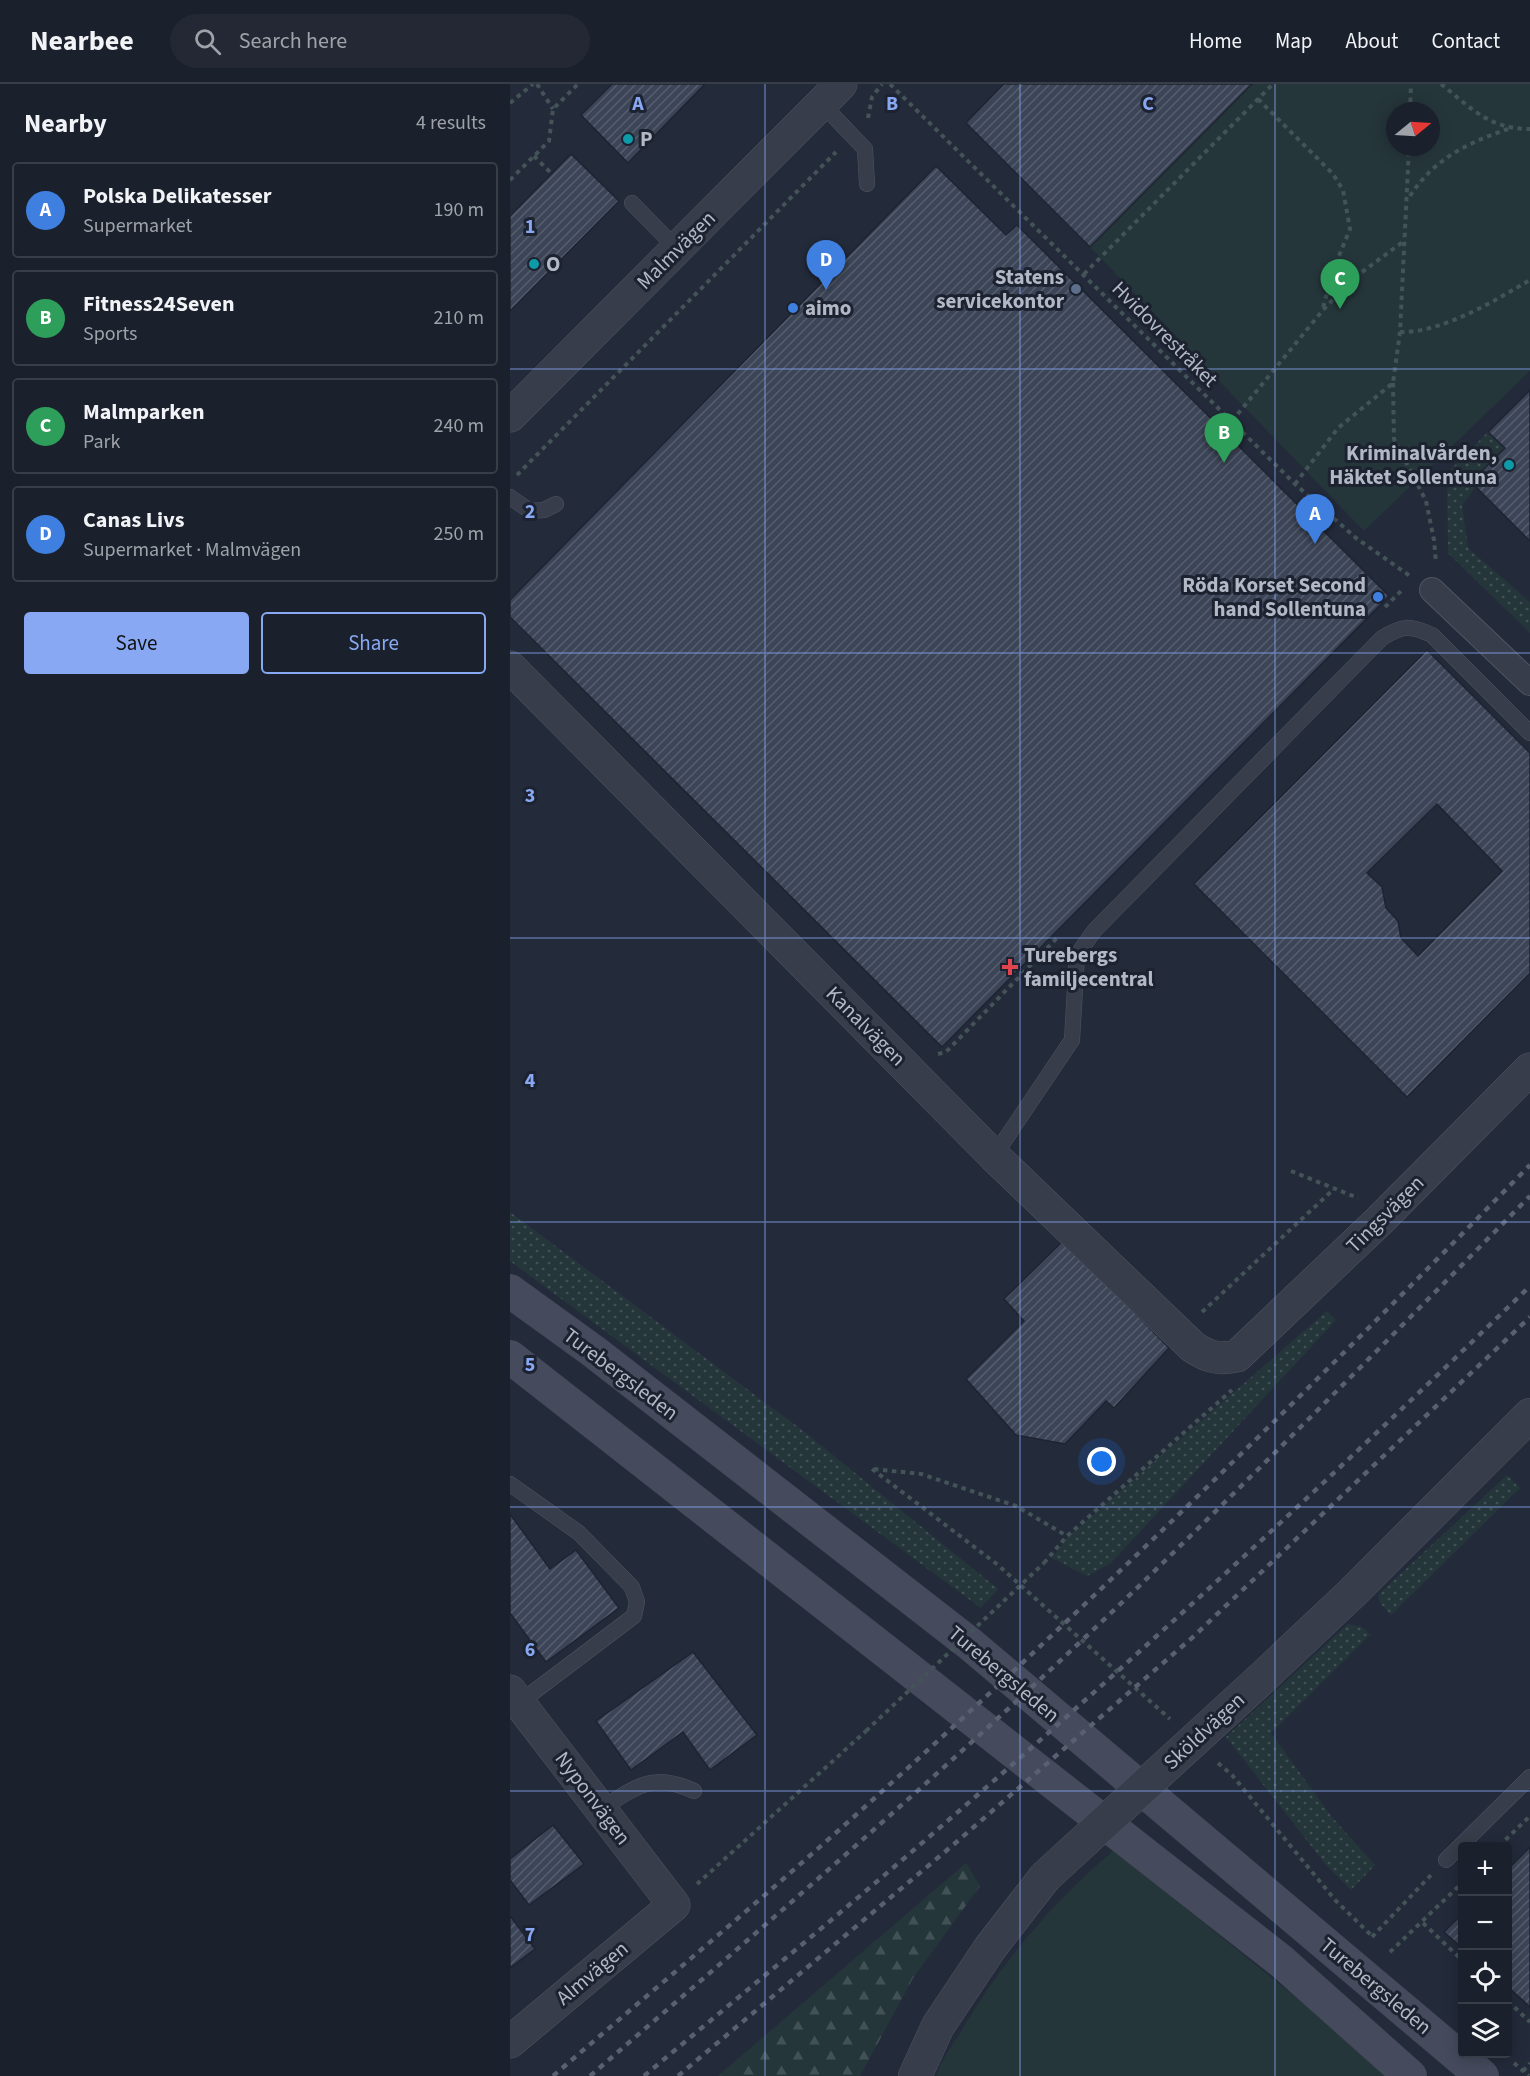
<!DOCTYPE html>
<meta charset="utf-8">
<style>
body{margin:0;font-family:"Source Sans 3",sans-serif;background:#232834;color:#f1f3f6}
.controls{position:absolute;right:18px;bottom:18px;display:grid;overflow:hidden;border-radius:6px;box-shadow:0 3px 15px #0003}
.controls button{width:54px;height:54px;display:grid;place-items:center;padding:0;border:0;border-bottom:2px solid #383e48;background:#1a202c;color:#f1f3f6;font:30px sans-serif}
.compass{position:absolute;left:876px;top:18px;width:54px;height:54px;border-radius:50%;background:#1a202c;box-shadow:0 3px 15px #0003;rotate:72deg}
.you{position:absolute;left:592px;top:1378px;width:21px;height:21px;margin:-15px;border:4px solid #fff;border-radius:50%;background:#1a73e8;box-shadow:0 0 0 9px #1a73e833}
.badge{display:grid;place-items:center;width:39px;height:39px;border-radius:50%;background:#89a8f4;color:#fff;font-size:20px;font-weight:700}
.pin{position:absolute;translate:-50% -50px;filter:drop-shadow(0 2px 3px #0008)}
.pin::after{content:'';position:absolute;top:32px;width:21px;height:18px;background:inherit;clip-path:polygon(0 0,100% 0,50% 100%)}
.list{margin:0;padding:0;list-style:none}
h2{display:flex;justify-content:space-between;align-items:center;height:78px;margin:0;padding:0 24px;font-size:26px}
h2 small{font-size:20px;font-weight:400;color:#9fa3a9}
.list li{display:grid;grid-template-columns:39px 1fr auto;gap:18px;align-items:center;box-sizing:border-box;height:96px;margin:0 12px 12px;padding:0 12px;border:2px solid #383e48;border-radius:6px}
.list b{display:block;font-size:22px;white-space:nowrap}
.list p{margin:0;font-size:20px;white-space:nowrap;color:#9fa3a9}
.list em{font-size:20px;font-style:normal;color:#9fa3a9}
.actions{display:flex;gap:12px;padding:18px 24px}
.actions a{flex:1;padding:14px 0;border:2px solid #89a8f4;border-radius:6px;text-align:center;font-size:21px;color:#89a8f4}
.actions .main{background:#89a8f4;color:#111}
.icon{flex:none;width:33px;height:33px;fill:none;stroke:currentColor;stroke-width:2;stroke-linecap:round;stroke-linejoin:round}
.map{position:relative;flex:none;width:1020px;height:1992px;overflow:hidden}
header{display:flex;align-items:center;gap:36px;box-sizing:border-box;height:84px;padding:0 30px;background:#1a202c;border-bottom:2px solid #383e48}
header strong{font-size:28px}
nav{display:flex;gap:33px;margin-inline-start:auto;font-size:21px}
.search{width:420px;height:54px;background:#232834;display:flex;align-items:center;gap:15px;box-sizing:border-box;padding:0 21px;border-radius:33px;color:#9fa3a9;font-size:22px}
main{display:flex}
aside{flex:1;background:#1a202c}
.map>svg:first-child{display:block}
.grass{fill:url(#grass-dots)}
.forest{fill:url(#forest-firs)}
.green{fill:#25363b;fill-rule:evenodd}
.building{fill:url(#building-hatch);stroke:#1e2431;stroke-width:1.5;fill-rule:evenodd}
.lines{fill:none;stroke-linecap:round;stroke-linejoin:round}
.service-casing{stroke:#4f5562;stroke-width:16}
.pedestrian-casing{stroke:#4f5562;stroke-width:26}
.minor-casing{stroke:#4f5562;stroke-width:33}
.tertiary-casing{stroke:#4f5562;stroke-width:34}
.secondary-casing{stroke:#404653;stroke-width:34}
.path{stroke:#435358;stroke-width:4;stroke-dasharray:4.5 4.5;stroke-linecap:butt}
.service{stroke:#373d4a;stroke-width:15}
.pedestrian{stroke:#373d4a;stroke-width:24}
.minor{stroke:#373d4a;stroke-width:32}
.tertiary{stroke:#373d4a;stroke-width:33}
.secondary{stroke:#454b5d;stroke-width:33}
.rail{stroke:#596071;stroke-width:4.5;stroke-dasharray:6 6;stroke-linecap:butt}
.tertiary-bridge-casing{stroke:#4f5562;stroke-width:34;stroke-linecap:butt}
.path-bridge{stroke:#435358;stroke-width:4;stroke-dasharray:4.5 4.5;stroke-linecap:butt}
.tertiary-bridge{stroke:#373d4a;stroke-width:33}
.grid{fill:none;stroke:#89a8f4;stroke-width:1.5;stroke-opacity:0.55}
.culture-dot{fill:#0f9aa8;stroke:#1c222f;stroke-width:2}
.service-dot{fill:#5c6f8a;stroke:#1c222f;stroke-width:2}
.shop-dot{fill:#3f7fe0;stroke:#1c222f;stroke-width:2}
.health-dot{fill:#e0444e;stroke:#1c222f;stroke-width:2}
.labels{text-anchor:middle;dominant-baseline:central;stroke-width:6;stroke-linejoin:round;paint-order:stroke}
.poi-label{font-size:21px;font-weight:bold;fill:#b2b8c6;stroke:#1c222f;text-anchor:start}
.street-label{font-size:21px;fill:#b2b8c6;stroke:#1c222f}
.grid-label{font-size:20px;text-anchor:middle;font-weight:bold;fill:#89a8f4;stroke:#1c222f;stroke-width:6;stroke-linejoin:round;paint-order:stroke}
</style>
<header>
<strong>Nearbee</strong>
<div class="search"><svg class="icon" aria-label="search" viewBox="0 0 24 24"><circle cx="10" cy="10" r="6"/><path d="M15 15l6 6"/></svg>Search here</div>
<nav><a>Home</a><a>Map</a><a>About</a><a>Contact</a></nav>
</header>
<main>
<aside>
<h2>Nearby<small>4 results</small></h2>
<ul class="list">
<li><span class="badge" style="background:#3f7fe0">A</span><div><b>Polska Delikatesser</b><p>Supermarket</p></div><em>190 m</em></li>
<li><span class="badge" style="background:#2e9e5b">B</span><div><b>Fitness24Seven</b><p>Sports</p></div><em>210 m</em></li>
<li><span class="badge" style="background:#2e9e5b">C</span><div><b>Malmparken</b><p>Park</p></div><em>240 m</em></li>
<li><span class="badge" style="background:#3f7fe0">D</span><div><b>Canas Livs</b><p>Supermarket · Malmvägen</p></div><em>250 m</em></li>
</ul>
<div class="actions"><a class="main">Save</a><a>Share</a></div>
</aside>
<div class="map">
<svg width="1020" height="1992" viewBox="0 0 1020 1992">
<defs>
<pattern id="grass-dots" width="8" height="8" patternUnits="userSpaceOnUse" patternTransform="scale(1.5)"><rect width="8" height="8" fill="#25363b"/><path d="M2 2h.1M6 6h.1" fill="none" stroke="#425156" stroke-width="1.8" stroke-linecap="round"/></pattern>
<pattern id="forest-firs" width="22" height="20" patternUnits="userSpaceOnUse" patternTransform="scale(1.5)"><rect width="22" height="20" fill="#25363b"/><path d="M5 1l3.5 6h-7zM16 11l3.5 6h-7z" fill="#425156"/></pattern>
<pattern id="building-hatch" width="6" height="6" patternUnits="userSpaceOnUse" patternTransform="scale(1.5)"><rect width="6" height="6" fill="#3c4557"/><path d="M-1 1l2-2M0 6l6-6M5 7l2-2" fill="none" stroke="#565e6e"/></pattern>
</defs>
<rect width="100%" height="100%" fill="#232a3a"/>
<!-- grass -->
<path class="grass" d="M978,348L995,364L952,421L958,464L1020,518V549L938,469L937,389Z
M0,1128L292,1346L488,1505L471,1524L0,1177Z
M817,1227L826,1236L601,1479L577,1492L542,1474L558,1453Z
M997,1391L1010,1404L881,1531L870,1519L868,1511Z
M838,1540L852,1543L860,1551L761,1649L821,1732L865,1781L841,1806L816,1781L716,1653Z"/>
<!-- forest -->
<path class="forest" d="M456,1779L470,1802L403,1894L350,1992H208Z"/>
<!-- green -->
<path class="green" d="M742,0H1020V287L854,447L580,163ZM885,27H921V63H885Z
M604,1766L883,1992H426C432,1975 443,1960 453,1944C494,1875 543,1818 604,1766Z"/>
<!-- building -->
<path class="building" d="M102,0H195L118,79L71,31Z
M494,0H742L580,163L456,39Z
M61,70L109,117L0,227V132Z
M426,82L496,151L507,141L879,512L432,963L0,533V516Z
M1020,306V457L961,398L995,364L978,348Z
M917,566L1020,669V889L897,1013L684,800ZM927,720L992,787L908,872L891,854L888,837L876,824L872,803L857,789Z
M554,1156L659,1264L604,1324L596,1317L555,1360L506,1351L456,1295L514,1237L494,1215Z
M0,1430L40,1485L66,1466L109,1524L36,1578L0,1529Z
M183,1568L247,1651L200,1686L173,1648L121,1686L86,1637Z
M43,1741L74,1780L19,1821L0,1796V1775Z
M1020,1763V1923L998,1903V1785Z
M952,1830V1864L934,1848Z
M0,1832L25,1865L0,1884Z"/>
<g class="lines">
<!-- service casing -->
<g class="service-casing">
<path id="service" d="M312,20L355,65L357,100
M122,119L167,165
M0,413L20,427L34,426L46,420
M484,1072L562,956L567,871L584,847L872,554C893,541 899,541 922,551L1020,649
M0,1400L69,1449L122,1503L127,1518L124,1532L9,1619
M92,1725C126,1702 144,1688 184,1707
M936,1776L1020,1693"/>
</g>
<!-- pedestrian casing -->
<g class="pedestrian-casing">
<path id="pedestrian" d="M922,506L1020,599"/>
</g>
<!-- minor casing -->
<g class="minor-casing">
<path id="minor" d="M0,332L331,0
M0,583L484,1072L683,1263C698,1273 709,1276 727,1272L869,1137L1020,985
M0,1607L164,1821L0,1958"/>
</g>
<!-- tertiary casing -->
<g class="tertiary-casing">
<path id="tertiary" d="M752,1594L841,1510L1020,1331
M405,1992L428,1942L480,1864L535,1793"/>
</g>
<!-- secondary casing -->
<g class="secondary-casing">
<path id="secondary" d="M0,1207L83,1267L460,1560L972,1992
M0,1273L771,1877L900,1992"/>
</g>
<!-- path -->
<path class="path" d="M27,0L43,25
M380,0L785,400L846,454L900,492
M931,0C961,24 979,45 1020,45
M748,15L823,90L833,106L840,145L824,184L813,224
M0,19L23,0
M900,27L901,0
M358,34L362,13L372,0
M24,72L42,90
M0,96L39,57L43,25L68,0
M900,112C924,75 957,59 998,45
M574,190L763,0
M890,248C932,249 984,217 1020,196
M883,299L884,355L916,417L924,456L926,479
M722,337L813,226L844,194L894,157
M7,391L326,68
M785,400L828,344L883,299L890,248L899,63
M875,523L893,505
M428,970L436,968L548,853
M781,1087L848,1114
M692,1228L825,1104
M362,1385L488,1481L660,1635
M364,1385L411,1390L506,1422L557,1452
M534,1479L557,1452L722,1306
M708,1679L722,1691L826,1817L862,1852
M989,1762L1020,1732
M187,1800L356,1647
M913,1839L952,1876
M862,1853L921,1791
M880,1868L952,1799
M998,1917L1020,1938
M1004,1979L1019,1992
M1013,1987L1020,1979"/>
<!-- service -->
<use href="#service" class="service"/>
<!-- pedestrian -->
<use href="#pedestrian" class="pedestrian"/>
<!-- minor -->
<use href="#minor" class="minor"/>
<!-- tertiary -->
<use href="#tertiary" class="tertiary"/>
<!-- secondary -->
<use href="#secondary" class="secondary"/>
<!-- rail -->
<path class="rail" d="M43,1992C155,1896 269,1801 378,1702C599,1503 811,1294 1020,1081
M80,1992C265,1833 450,1674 626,1505C759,1376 890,1244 1020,1112
M134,1992C232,1910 330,1830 427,1746C630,1571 827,1389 1020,1202
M168,1992L443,1761L683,1553L1020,1233"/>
<!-- tertiary-bridge casing -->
<g class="tertiary-bridge-casing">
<path id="tertiary-bridge" d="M535,1793L752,1594"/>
</g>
<!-- path-bridge -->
<path class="path-bridge" d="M356,1647L534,1479"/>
<!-- tertiary-bridge -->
<use href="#tertiary-bridge" class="tertiary-bridge"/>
</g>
<!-- grid -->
<path class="grid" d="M255,0V1992M510,0V1992M765,0V1992M0,285H1020M0,569H1020M0,854H1020M0,1138H1020M0,1423H1020M0,1707H1020"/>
<!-- markers -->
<g class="culture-dot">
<circle cx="118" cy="55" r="6"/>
<circle cx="24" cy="180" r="6"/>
<circle cx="999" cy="381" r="6"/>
</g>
<circle class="service-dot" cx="566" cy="205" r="6"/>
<g class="shop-dot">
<circle cx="283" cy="224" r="6"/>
<circle cx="868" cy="513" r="6"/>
</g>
<path class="health-dot" d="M497 874h6v6h6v6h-6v6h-6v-6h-6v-6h6z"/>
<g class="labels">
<!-- poi labels -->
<g class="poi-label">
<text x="130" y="55">P</text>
<text x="36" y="180">O</text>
<text x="554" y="193" text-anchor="end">Statens<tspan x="554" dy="24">servicekontor</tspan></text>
<text x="295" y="224">aimo</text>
<text x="987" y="369" text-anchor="end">Kriminalvården,<tspan x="987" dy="24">Häktet Sollentuna</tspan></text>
<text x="856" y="501" text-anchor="end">Röda Korset Second<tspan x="856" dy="24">hand Sollentuna</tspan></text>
<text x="514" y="871">Turebergs<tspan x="514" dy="24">familjecentral</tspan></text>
</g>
<!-- street labels -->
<g class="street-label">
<text transform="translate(166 166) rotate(-45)">Malmvägen</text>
<text transform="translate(655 250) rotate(45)">Hvidovrestråket</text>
<text transform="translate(356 942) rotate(45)">Kanalvägen</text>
<text transform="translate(875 1130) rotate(-45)">Tingsvägen</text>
<text transform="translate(111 1290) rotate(37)">Turebergsleden</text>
<text transform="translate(494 1590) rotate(40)">Turebergsleden</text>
<text transform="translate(694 1647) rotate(-43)">Sköldvägen</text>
<text transform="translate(83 1714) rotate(53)">Nyponvägen</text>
<text transform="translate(82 1889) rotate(-40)">Almvägen</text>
<text transform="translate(866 1902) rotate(40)">Turebergsleden</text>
</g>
</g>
<g class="grid-label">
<text x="128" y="26">A</text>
<text x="382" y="26">B</text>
<text x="638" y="26">C</text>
<text x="20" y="149">1</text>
<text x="20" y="434">2</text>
<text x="20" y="718">3</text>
<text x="20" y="1003">4</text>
<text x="20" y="1287">5</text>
<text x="20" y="1572">6</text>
<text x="20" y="1857">7</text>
</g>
</svg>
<div class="controls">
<button>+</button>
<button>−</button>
<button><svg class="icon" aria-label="locate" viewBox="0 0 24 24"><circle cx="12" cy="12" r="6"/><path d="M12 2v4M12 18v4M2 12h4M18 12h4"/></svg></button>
<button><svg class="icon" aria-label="layers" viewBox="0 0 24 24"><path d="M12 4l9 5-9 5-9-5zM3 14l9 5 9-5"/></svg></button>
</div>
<svg class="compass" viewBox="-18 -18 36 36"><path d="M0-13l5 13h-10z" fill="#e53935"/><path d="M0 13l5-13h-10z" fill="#9fa3a9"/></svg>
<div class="you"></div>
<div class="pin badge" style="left:805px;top:460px;background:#3f7fe0">A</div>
<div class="pin badge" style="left:714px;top:379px;background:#2e9e5b">B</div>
<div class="pin badge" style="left:830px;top:225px;background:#2e9e5b">C</div>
<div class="pin badge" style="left:316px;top:206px;background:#3f7fe0">D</div>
</div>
</main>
